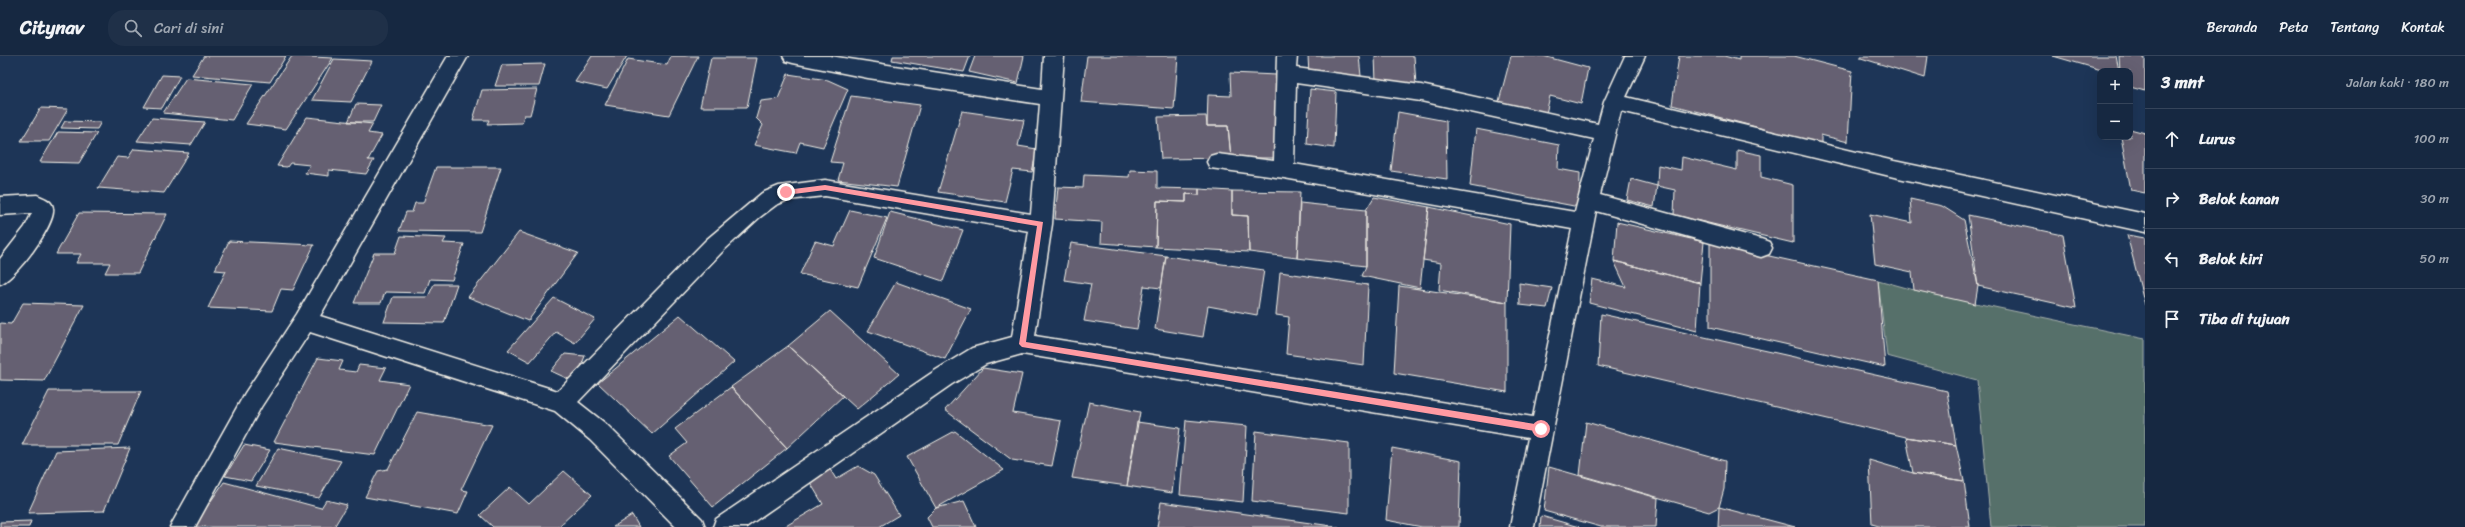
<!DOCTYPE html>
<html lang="id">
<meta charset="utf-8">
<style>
body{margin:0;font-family:Sriracha,sans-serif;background:#1f3048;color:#f1f3f6}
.controls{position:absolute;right:12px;top:12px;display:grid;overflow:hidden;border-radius:8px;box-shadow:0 4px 16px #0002}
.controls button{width:36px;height:36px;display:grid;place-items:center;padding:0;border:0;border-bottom:1px solid #35445a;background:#162841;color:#f1f3f6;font:20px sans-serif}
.stop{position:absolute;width:12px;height:12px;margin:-9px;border:3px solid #ff9aa2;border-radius:50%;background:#fff}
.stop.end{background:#ff9aa2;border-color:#fff;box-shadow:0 1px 4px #0008}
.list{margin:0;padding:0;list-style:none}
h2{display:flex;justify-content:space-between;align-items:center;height:52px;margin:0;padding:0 16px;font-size:17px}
h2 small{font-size:13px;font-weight:400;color:#9ea6b1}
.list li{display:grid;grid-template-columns:26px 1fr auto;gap:12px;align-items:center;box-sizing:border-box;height:60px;padding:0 16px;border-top:1px solid #35445a}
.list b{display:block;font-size:15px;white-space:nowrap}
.list em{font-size:13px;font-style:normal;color:#9ea6b1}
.icon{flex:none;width:22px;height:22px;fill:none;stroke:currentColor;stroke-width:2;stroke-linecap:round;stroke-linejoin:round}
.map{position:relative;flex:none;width:2145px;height:471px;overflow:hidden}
header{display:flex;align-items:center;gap:24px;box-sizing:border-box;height:56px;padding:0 20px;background:#162841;border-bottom:1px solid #35445a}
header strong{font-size:19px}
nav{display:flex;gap:22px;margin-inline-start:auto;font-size:14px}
.search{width:280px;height:36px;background:#1f3048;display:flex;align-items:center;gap:10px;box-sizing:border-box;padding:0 14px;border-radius:16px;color:#9ea6b1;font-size:15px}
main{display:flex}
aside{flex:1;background:#162841}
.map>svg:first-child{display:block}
.green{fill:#576f6b;stroke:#a6b0aa}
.building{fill:#656172;stroke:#f4f1e8}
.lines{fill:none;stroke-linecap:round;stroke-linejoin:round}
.street-casing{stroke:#f4f1e8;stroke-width:3}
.street{fill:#1d3557;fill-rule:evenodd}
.route{fill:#ff9aa2}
</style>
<header>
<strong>Citynav</strong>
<div class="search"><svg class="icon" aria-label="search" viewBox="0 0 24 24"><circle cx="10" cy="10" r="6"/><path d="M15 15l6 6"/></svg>Cari di sini</div>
<nav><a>Beranda</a><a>Peta</a><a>Tentang</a><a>Kontak</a></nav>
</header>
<main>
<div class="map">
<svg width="2145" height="471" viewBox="0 0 2145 471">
<rect width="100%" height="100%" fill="#1d3557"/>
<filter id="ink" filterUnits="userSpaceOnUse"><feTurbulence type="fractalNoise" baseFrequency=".025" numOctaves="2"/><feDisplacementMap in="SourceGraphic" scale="8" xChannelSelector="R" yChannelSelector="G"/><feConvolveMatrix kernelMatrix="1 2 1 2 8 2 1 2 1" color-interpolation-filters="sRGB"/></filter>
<g filter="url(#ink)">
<!-- green -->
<path class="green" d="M1878,224L1914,234L2145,283V471H1991L1977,324L1887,300Z"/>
<!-- building -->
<path class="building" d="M204,0H286L270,26L192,19Z
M292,0L333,2L286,73L246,68Z
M592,0H627L607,33L575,26Z
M671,0H698L669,59L605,49L628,3L667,9Z
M893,0H970L964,16L892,4Z
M975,0H1024L1018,27L969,16Z
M1087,0H1178L1174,53L1081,46Z
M1308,0H1359L1361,20L1309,19Z
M1375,0H1414L1416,29L1376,26Z
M1511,0H1543L1588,12L1581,48L1550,40L1545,62L1498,49Z
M1679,0H1724L1739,4V0H1794L1852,15L1848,86L1821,79V88L1672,49Z
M1861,0H1928L1925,22L1861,2Z
M2053,0H2116L2119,15H2105Z
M2119,0L2145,1V35L2130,31V15H2120Z
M711,2H757L747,51H700Z
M334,3L372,5L351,46L312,44Z
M545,8L539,30H495L502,9Z
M1230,17L1277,19L1281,102H1231L1228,70H1207L1208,39L1231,40Z
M788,18L828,24L848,33L823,91L800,86L796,97L754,89L763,69L756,62L761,45L778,43Z
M162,19L180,20L162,52L144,51Z
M186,22L253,28L232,64L163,57Z
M537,33L530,59H524L522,67L487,68L489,64H473L482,34Z
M1310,33L1336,36L1334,92L1307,88Z
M851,40L920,49L897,131L838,124L843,107L830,106Z
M356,48L381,49L373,66H348Z
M41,52L68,53L49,85H21Z
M962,55L1024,64L1018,90L1037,93L1032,116L1013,114L1005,146L938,136Z
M1398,56L1446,65L1447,123L1391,115Z
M1206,60L1207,70H1228L1231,102L1161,103L1158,61Z
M307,61L373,68L368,77L382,79L368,104H374L366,118L329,114V120L305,117L310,109L290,107L287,111L277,110Z
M152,62L205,66L191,89L137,85Z
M65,65L101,66L97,73L61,72Z
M1476,73L1559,89L1558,113L1580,117L1579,151L1470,130Z
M2130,73L2145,77V137L2131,134L2121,81H2130Z
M58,76L97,77L79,107L40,106Z
M134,93L189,97L164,137L98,132L117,101L128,102Z
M1737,94L1761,99V121L1793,129V187L1674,159L1675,134L1657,130L1658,109L1681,114L1682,101L1737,114Z
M436,111H501L480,176L399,175L406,156H412L415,147H423Z
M1130,114L1157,115V132L1199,133V139L1186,138V146L1157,145L1156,191L1101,187L1102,166L1055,163L1058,131L1083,132L1084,119L1129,121Z
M1631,123L1657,130L1654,151L1627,144Z
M1199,133L1232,135V159L1248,160L1249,196L1156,191L1157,145L1186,146V138L1199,139Z
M1232,135L1300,136L1297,202L1249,196L1248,160L1232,159Z
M1374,141L1429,151L1420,232L1362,220L1366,210V154Z
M1910,143L1942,150L1964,164L1978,230L1975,248L1914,234L1912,216L1875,208L1870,158L1912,167Z
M1300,147L1366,154V210L1297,202Z
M1429,151L1510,168L1507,246L1439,234L1441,207L1423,204Z
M850,154L887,162L858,231L800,218L815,185L834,190Z
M890,156L963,174L943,225L874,202Z
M79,157L167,158L138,217H105L110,207H76L81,198H56Z
M1968,159L2063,179L2076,252L1978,230Z
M1617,166L1704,186L1700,227L1614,205Z
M519,176L578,197L528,265L468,241Z
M2127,179L2145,182V249Z
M401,180L446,182L443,187L464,188L452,224L430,223L425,237L385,236L381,247H354L374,197H395Z
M229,185L314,189L293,234L281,233L272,255L208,252L226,215L215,214Z
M1071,187L1166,200L1161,232L1144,230L1137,273L1084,265L1091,228L1064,224Z
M1710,187L1878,224L1885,311L1710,271Z
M1166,200L1264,214L1257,259L1208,250L1203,281L1155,273Z
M1614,205L1700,227L1697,275L1589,247L1592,223L1626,231Z
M1280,216L1368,229L1364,309L1286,298L1289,261L1276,259Z
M896,226L971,253L945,303L868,275Z
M1519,227L1552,232L1547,252L1520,249Z
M434,228H457L444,267L384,266L393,241H428Z
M1399,230L1507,246V336L1394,317Z
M554,242L595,263L575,287L556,276L530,306L508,294Z
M23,247L84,249L44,325L0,324V267L11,268Z
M830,255L899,318L857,353L788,290Z
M1601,258L1947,335L1956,389L1906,381L1598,310Z
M680,259L734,306L652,378L598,327Z
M788,290L843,340L787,392L731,331Z
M565,298L585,300L575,326L551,315Z
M318,302L343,305L339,314L356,316L359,309L386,312L380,324L409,328L375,399L274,386Z
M983,312L1022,318L1013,357L1061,365L1052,410L1012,404L945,354Z
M731,331L787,392L713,451L669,400L687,387L675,373Z
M49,335H141L118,389H22Z
M1089,346L1140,356L1127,430L1072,422Z
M417,356L492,369L461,434L468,435L458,458L365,441L378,415L388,413Z
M1186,364L1247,370L1243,446L1180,439Z
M1137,366L1180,372L1172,437L1127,430Z
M1586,366L1725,405L1724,433L1719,451L1709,456L1580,419Z
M955,375L1004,414L936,452L907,401Z
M1256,375L1349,387V457L1252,445Z
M1906,381L1956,389L1964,425L1913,417Z
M244,389L270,394L251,425L225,420Z
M130,392L104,455L28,457L56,395Z
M278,392L341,405L319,442L256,430Z
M1392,392L1461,405L1459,471H1422L1386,464Z
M1869,404L1913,417L1964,425L1970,471H1882L1872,468Z
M828,410L836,423L858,410L874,419L899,459L879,471H784L823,448L808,423Z
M1549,411L1658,442L1656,471H1601L1544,455Z
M564,415L592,439L558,471H493L480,459L510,431L529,448Z
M224,426L321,452L326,444L347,449L334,471H193Z
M964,445L976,471H932L927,461L936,452Z
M1161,446L1339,471H1157Z
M1719,451L1795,471H1718Z
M632,459L639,471H613Z
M1541,460L1579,471H1540Z
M31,465L29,471H0V466Z"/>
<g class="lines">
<!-- street casing -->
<g class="street-casing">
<path id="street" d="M448,0H468L320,260L558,335L706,184L762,137L779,130L825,124L1031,158L1040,48L868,22L793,7L786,5L783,0H830L1042,33L1044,0H1064L1052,168L1035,280L1533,361L1572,173L1284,122L1210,112L1207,106L1210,100L1217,98L1274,105L1277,0H1297L1296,12L1421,29L1598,68L1604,46L1625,0H1645L1626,41L1894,105L2145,158V176L1894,121L1621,55L1600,139L1761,183L1769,186L1772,192L1769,198L1761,201L1596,155L1534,471H1510L1528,382L1022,298L986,308L952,328L746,471H713L716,463L936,314L972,292L1012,281L1029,175L825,140L788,144L776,149L760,161L722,196L578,346L606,368L702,463L705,471H676L590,384L555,355L310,276L261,351L195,471H170L245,337L297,258ZM1296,27L1421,45L1594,83L1575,156L1294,108Z
M37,139C43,142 52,144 53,152C56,169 15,223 0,228V203L25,171L32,157L0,159V141Z"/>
</g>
<!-- street -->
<use href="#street" class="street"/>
</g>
</g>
<!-- route -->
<path class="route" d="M825,129L1043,166L1026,286L1541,369L1544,373L1541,376L1022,291L1019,288L1037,170L825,134L786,139L783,136L786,134Z"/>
</svg>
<div class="controls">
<button>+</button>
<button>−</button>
</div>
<div class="stop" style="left:1541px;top:373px"></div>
<div class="stop end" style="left:786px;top:136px"></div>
</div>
<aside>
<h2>3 mnt<small>Jalan kaki · 180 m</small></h2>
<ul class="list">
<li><svg class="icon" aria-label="ahead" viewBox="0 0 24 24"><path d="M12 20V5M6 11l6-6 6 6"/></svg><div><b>Lurus</b></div><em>100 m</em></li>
<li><svg class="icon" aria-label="right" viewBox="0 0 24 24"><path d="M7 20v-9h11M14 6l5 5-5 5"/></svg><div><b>Belok kanan</b></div><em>30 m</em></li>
<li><svg class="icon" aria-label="left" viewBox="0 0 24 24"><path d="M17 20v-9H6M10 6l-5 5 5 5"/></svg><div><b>Belok kiri</b></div><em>50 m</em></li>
<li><svg class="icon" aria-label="arrive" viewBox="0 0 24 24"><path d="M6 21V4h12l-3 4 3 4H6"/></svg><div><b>Tiba di tujuan</b></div></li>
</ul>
</aside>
</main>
